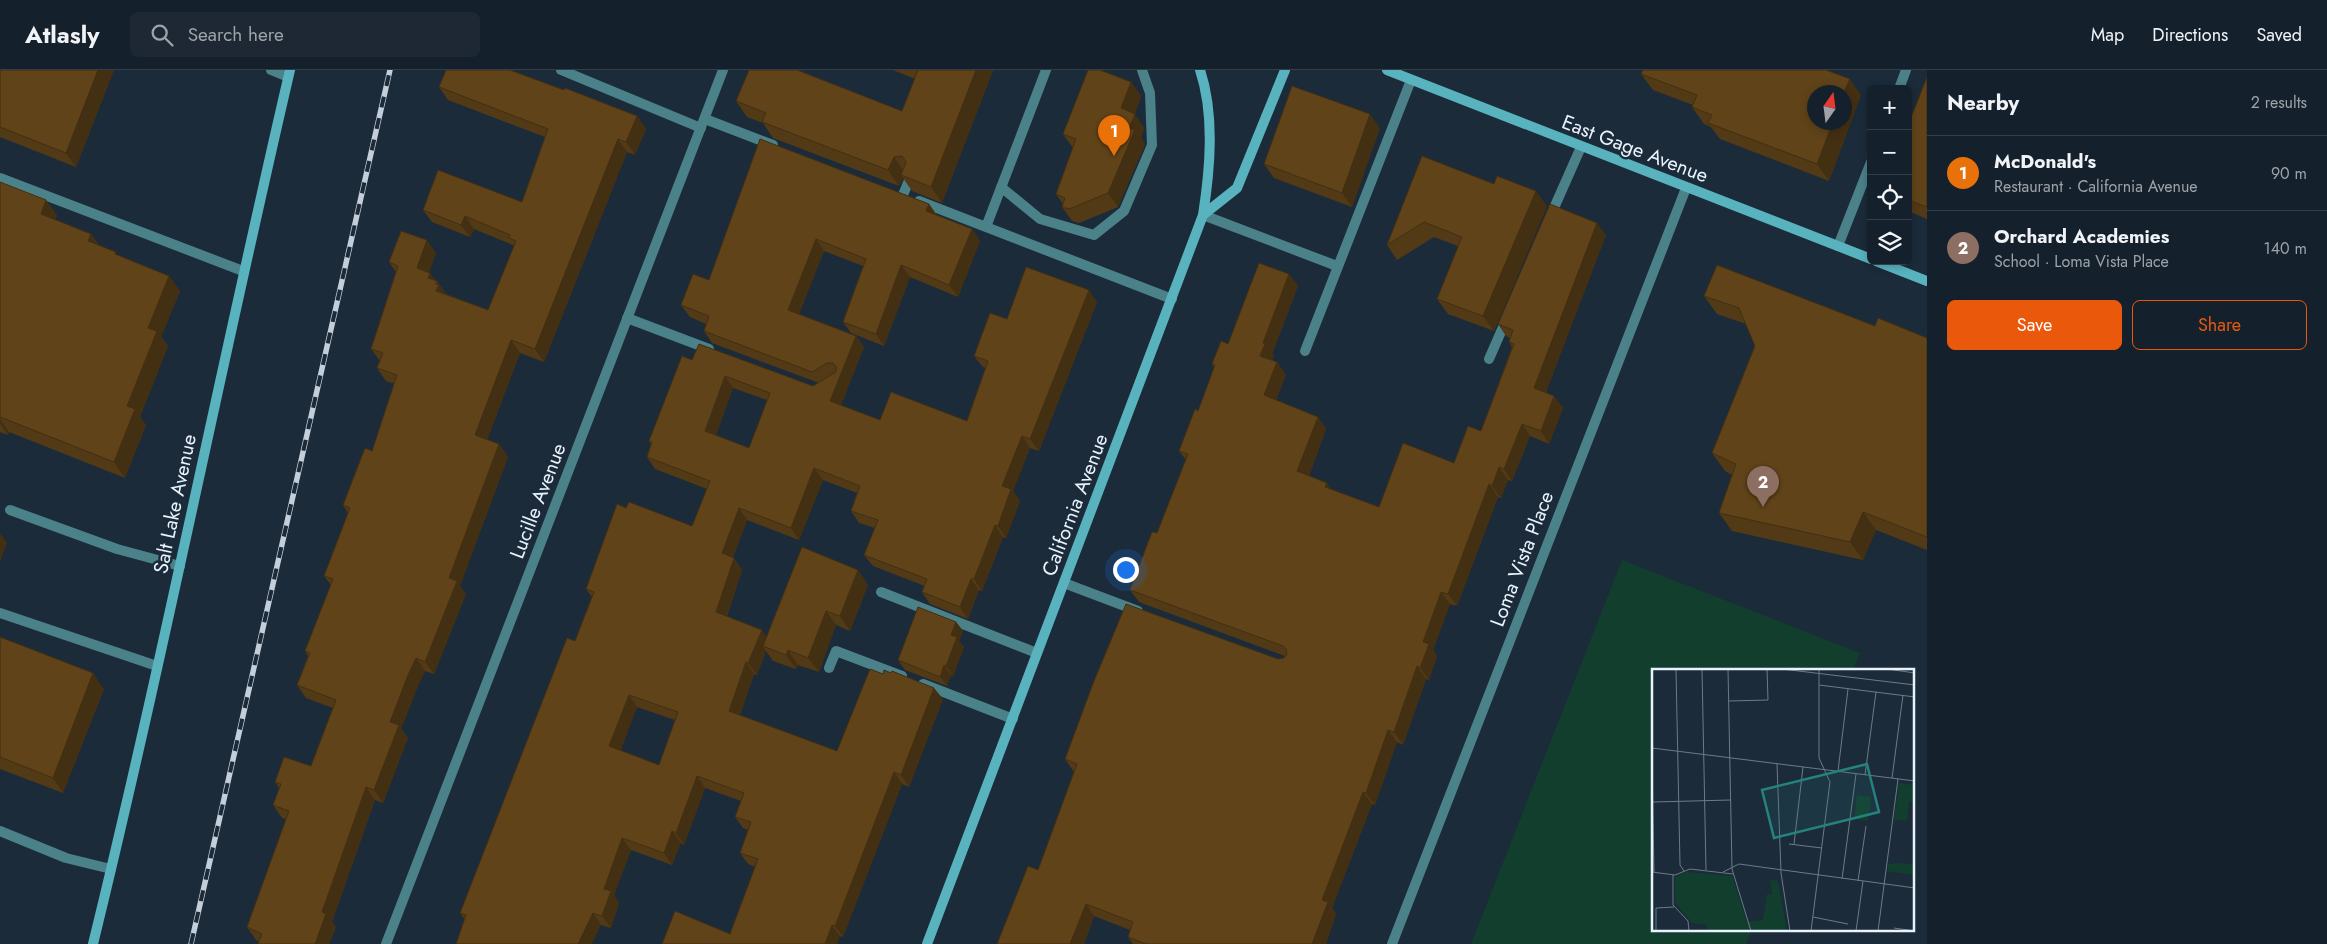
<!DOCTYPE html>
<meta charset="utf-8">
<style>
body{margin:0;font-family:Jost,sans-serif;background:#1d2834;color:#f1f3f6}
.controls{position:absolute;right:15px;top:15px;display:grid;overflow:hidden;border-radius:8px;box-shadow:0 2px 8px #0003}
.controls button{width:45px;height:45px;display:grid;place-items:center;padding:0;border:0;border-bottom:1px solid #333e48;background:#14202c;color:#f1f3f6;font:25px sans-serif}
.compass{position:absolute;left:1807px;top:15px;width:45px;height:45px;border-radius:50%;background:#14202c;box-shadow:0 2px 8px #0003;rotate:14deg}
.you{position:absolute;left:1125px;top:499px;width:18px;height:18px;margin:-12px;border:4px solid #fff;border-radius:50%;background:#1a73e8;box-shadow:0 0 0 8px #1a73e833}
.badge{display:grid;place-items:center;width:32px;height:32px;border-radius:50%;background:#ea580c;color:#fff;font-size:16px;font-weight:700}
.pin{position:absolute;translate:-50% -41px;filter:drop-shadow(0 1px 2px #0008)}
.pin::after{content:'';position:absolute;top:26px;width:18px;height:15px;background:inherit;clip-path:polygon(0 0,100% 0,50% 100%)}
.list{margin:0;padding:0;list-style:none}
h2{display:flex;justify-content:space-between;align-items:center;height:65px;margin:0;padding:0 20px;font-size:21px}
h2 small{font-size:16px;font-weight:400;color:#9da3a9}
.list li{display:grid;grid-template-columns:32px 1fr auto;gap:15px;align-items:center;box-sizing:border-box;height:75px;padding:0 20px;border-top:1px solid #333e48}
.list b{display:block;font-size:19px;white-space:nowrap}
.list p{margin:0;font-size:16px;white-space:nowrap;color:#9da3a9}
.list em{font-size:16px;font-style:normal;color:#9da3a9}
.actions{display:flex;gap:10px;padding:15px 20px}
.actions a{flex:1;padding:11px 0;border:1px solid #ea580c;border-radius:8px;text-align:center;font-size:18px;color:#ea580c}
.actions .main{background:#ea580c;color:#fff}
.icon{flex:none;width:28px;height:28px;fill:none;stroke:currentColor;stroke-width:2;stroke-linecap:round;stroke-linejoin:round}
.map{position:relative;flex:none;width:1927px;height:874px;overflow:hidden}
header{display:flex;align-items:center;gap:30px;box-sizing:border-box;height:70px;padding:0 25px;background:#14202c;border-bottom:1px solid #333e48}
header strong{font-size:24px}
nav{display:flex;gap:28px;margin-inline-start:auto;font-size:18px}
.search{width:350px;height:45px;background:#1d2834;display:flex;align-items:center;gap:12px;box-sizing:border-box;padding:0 18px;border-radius:8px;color:#9da3a9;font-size:19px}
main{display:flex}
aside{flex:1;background:#14202c}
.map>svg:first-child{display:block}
.green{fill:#123f2d}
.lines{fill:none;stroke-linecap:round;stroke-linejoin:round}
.lane{stroke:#4b8188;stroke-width:10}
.street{stroke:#4b8188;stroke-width:10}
.secondary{stroke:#58b3bf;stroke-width:10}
.rail-casing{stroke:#c3ced9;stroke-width:5.5}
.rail{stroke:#1b2b3a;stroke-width:4;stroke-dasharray:11;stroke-linecap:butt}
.wall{fill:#533a16;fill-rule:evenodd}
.shaded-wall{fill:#432f12}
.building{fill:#604319;stroke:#432f12;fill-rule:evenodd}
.labels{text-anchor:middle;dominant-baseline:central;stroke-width:5;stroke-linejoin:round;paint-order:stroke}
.street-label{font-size:20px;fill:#e9f3fd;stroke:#1b2b3a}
.inset-road{fill:none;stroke:#6d7b88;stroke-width:1}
.view{fill:#25827c;fill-opacity:0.15;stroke:#25827c;stroke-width:2.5}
.inset-edge{fill:none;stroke:#e9f3fd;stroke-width:2.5}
</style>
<header>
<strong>Atlasly</strong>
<div class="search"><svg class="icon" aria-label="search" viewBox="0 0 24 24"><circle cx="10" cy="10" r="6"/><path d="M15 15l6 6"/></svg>Search here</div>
<nav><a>Map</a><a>Directions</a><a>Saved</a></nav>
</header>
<main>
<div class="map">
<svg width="1927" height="874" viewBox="0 0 1927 874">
<rect width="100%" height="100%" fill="#1b2b3a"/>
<!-- green -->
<path class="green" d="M1622,490L1860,583L1853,600H1653V860H1751L1746,874H1471Z"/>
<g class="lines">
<!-- lane -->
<path class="lane" d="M271,0L288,7
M561,0L701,58
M705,49L773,75
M0,108L243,201
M1001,117L1040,149L1094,165L1124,141L1152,75L1150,23L1142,0
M903,125L910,108
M919,131L1172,229
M1203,145L1337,196
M1550,147L1581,77
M986,157L1046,0
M627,248L709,279
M1305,281L1411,10
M1489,289L1507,248
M10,440L117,479L180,496
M1064,513L1138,541
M881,522L1037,583
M0,543L157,596
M829,598L836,581L902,606
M923,614L1013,649
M0,761L66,788L111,799"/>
<!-- street -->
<path class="street" d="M1899,19L1906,0
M1838,176L1871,92
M386,874L723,0
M1392,874L1686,118"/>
<!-- secondary -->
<path class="secondary" d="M1387,0L1871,189
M1203,145L1237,118L1285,0
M1876,191L1927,211
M93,874C164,584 222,291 290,0
M927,874L1203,145C1210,100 1215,45 1200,0"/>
<!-- rail casing -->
<g class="rail-casing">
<path id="rail" d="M191,874L390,0"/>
</g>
<!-- rail -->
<use href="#rail" class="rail"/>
</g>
<!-- wall -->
<path class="wall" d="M0,0H114L76,97L0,67Z
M893,0H993L942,133L912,121L903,108L899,116L773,68L763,53L747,47L736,31L902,41L915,9Z
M1641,4L1861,25L1829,111L1720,69L1711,57L1704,54L1692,37L1693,35L1653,20Z
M1927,7V149L1908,141V55Z
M1131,12L1141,26L1135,44L1144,58L1141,68L1145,74L1118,137L1079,153L1072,151L1062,137L1063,134L1056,124L1073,78L1063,64Z
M439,17L564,20L637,46L646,59L635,85L627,82L544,292L520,283L487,370L499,374L508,387L460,516L466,524L434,604L425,601L417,618L401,659L408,668L383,733L375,730L332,852L336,857L329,874H258L259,872L256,870L247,857L286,749L282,748L273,735L279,718L275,712L311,696L333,638L306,628L297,615L308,586L305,581L331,515L324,506L348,443L343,435L372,381L395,314L386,311L377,298L380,291L371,279L396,202L389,192L436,183L429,202L435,210L437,211L446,224L488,240L514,176L513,175L474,159L470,167L432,152L423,140L522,132L545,67L448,30Z
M1380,58L1352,137L1274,108L1264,94Z
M760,69L929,134L937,145L972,159L980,171L958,227L910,207L884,276L851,263L843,252L863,196L824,181L799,244L856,266L864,277L841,335L880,350L967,351L986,298L983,297L974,286L1007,249L1097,232L1039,381L1030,378L1013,421L1020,431L1006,468L1003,467L982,521L979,520L968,549L930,534L922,522L925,516L873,496L864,485L875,458L859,453L851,441L857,423L823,410L799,470L747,450L733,487L734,488L742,500L727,546L767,566L858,500L868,515L850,561L836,555L819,602L798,595L796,599L773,591L766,581L757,605L754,604L740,645L837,681L943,629L909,717L902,714L843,867L840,866L730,864L755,797L748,794L740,783L748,760L743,758L735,747L741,731L705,718L684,775L681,773L672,795L631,780L614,825L619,833L611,858L601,855L465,850L460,843L575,571L592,527L586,519L626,438L692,456L707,419L655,399L647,387L651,374L649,371L692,290L813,316L819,313L712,273L704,261L706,254L690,247L681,235L709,210ZM733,318L767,330L749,378L716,365ZM637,637L675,650L659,695L620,680Z
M1422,86L1547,136L1494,261L1448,244L1437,229L1458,176L1434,167L1397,190L1387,175Z
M0,112L57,145L55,150L91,164L99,175L120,186L169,206L180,221L161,267L168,276L140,347L146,355L125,408L9,362L8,365L0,362Z
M1606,165L1546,322L1554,326L1563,338L1549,374L1530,366L1512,411L1508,410L1501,428L1498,427L1457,536L1450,534L1433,580L1437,586L1429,610L1426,609L1403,675L1397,672L1375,735L1372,734L1332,838L1336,844L1326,874H1133L1128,867L1130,860L1094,846L1084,874H997L1038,800L1074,702L1065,689L1278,589L1284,588L1285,586L1139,532L1130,520L1157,463L1186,390L1179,381L1198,341L1214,298L1212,294L1228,274L1289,204L1298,216L1272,284L1274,286L1272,290L1277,292L1286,305L1276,330L1318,347L1326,359L1309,406L1331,420L1379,437L1454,393L1481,361L1512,277L1509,272L1510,268L1506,266L1498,254Z
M1704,226L1875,256L1927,268V480L1876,460L1863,490L1732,461L1719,443L1732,405L1725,401L1712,383L1755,276L1746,254L1717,244Z
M956,552L963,561L959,571L964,577L953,606L951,605L947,616L905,600L898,590Z
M0,567L104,619L63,723L0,699Z"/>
<!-- shaded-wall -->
<path class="shaded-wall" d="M98,0H114L76,97L66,83Z
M976,0H993L942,133L931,117Z
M1850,9L1861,25L1829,111L1817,94L1833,52H1844V22Z
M1131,12L1141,26L1135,44L1144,58L1141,68L1145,74L1118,137L1108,123L1129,58L1121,38Z
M1370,44L1380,58L1352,137L1342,123Z
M637,46L646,59L635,85L626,72Z
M618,69L627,82L544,292L535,279Z
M894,87L905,103L901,105L903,108L899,116L888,100Z
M1536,121L1547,136L1494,261L1483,246Z
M46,130L57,145L52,160L41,144Z
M929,134L937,146L926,141Z
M465,146L474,159L470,167L461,155Z
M1597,153L1606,165L1543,330L1534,318Z
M972,159L980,171L958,227L949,215Z
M91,164L102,179L88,171Z
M816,169L824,181L796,252L788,240Z
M427,170L436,183L426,211L417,198Z
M901,195L910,207L884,276L876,264Z
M430,203L446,224L445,234L428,208Z
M1289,204L1298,216L1272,284L1274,286L1269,298L1260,286L1263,273Z
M169,206L180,221L161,267L168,276L140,347L146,355L125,408L114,392L127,336L148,258Z
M1089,220L1097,232L1039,381L1030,369Z
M856,266L864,277L838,343L830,331Z
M511,270L520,283L484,378L475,365Z
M1277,292L1286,305L1273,338L1264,325Z
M725,306L733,318L713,373L705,361Z
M1554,326L1563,338L1549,374L1541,361Z
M1318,347L1326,359L1306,413L1297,401Z
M0,349L9,362L8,365L0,353Z
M1522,354L1530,366L1512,411L1504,399Z
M1022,366L1030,378L1013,421L1020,431L1006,468L998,456L1002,416Z
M499,374L508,387L460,516L466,524L434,604L425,592L449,508Z
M1499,397L1508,410L1501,428L1492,416Z
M814,398L823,410L799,470L791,458Z
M1327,413L1335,425L1325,417Z
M1489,414L1498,427L1457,536L1448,524Z
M739,438L747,450L730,495L722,483Z
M1863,442L1876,460L1863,490L1850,472Z
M995,455L1003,467L982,521L974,509Z
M0,463L7,473L0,492Z
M734,488L742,500L724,553L716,542Z
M858,500L868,515L850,561L840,546Z
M971,509L979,520L968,549L960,537Z
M1441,522L1450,534L1433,580L1437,586L1429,610L1420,598L1423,572Z
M826,541L836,555L819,602L808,588Z
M956,552L963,561L959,571L964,577L953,606L946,596L951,565Z
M762,560L770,572L763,576L766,581L757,605L748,593Z
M788,580L798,595L796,599L786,585Z
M416,588L425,601L417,618L401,659L408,668L383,733L374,720L390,652L408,605Z
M746,592L754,604L737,652L729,641Z
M944,595L951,605L947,616L940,607Z
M1417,596L1426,609L1403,675L1394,662Z
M93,603L104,619L63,723L53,708Z
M934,618L943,629L909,717L901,705Z
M629,625L637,637L618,688L609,676Z
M1388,660L1397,672L1375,735L1366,723Z
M894,702L902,714L843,867L835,856Z
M697,706L705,718L684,775L676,763Z
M366,717L375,730L332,852L336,857L329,874H315L322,842Z
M1363,722L1372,734L1332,838L1336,844L1326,874H1312L1322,830Z
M672,761L681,773L672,795L664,783Z
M622,768L631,780L614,825L619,833L611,858L602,846L604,819Z
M1086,834L1094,846L1084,874H1070Z
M593,843L601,855L592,874H578Z
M832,855L840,866L837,874H825Z"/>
<!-- building -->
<path class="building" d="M0,0H98L66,83L0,57Z
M446,0H510L564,20L565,18L637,46L626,72L618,69L535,279L511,270L475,365L499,374L449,508L457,511L425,592L416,588L408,605L390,652L399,655L374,720L366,717L322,842L326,844L315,874H258L262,864L247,857L289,741L273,735L281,714L275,712L284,687L311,696L336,630L297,615L310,583L305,581L333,509L324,506L350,438L343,435L365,378L372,381L397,305L377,298L383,283L371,279L398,196L389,192L401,161L427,170L417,198L430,203L428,208L437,211L436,214L439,215L436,221L488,240L516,171L509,168L510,165L465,146L461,155L423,140L438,100L522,132L548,59L439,17Z
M749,0H797L902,41L918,0H976L931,117L901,105L906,92L902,86L894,87L888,100L762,52L766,43L736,31Z
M1088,0H1100L1131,12L1121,38L1135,44L1129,58L1135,60L1108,123L1069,139L1062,137L1065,128L1056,124L1076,69L1063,64Z
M1643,0H1826L1850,9L1844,22H1814V52H1833L1817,94L1708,53L1712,45L1692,37L1697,25L1641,4Z
M1927,7V137L1908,130V55Z
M1292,16L1370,44L1342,123L1264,94Z
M760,69L929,134L926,141L972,159L949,215L901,195L876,264L843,252L866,189L816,169L788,240L856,266L830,331L880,350L891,322L967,351L988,291L974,286L990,243L1007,249L1026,197L1089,220L1030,369L1022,366L1002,416L1011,419L998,456L995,455L974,509H971L960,537L922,522L927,509L864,485L878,450L851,441L860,416L814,398L791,458L739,438L722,483L734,488L716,542L762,560L748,593L746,592L729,641L837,681L870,599L883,604L884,600L891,603L892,601L934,618L901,705L894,702L839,846L835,856L832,855L825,874H662L675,841L730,864L758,789L740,783L751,752L735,747L744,723L697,706L676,763L672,761L664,783L622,768L604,819L611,821L602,846L593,843L578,874H456L466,845L460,843L567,568L575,571L594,522L586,519L617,434L626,438L629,432L692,456L710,411L647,387L652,372L649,371L682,286L692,290L699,274L813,316L836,302V296L833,293H827L812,302L704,261L709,246L681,235L693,204L709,210ZM725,306L770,323L749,378L705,361ZM629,625L678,642L659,695L609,676Z
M1422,86L1494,114L1497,106L1536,121L1483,246L1437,229L1462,167L1424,152L1387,175Z
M0,112L46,130L41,144L91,164L88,171L116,182L115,184L169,206L148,258L157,261L127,336L135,339L114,392L0,347Z
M1550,134L1597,153L1534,318L1554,326L1541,361L1522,354L1504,399L1499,397L1492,416L1489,414L1448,524L1441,522L1423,572L1429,574L1420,598L1417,596L1394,662L1388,660L1366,723L1363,722L1322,830L1328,832L1312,874H1146L1128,867L1133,852L1086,834L1070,874H997L1028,796L1038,800L1077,694L1065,689L1094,611L1126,534L1278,589L1284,588L1287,584L1286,579L1283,576L1130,520L1152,462L1157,463L1188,384L1179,381L1195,339L1198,341L1215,295L1212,294L1221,271L1228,274L1259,193L1289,204L1263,273L1265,274L1260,286L1277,292L1264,325L1318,347L1297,401L1327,413L1325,417L1379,437L1403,373L1454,393L1468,356L1481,361L1514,274L1509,272L1513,260L1498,254Z
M1717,195L1875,256L1878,248L1927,268V467L1863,442L1850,472L1719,443L1736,394L1712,383L1755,276L1739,238L1704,226Z
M802,477L858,500L840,546L826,541L808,588L788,580L786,585L763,576Z
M918,537L956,552L951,565L957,567L946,596L944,595L940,607L898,590Z
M0,567L93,603L53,708L0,687Z"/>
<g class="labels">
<!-- street labels -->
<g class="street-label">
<text transform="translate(1635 79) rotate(21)">East Gage Avenue</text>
<text transform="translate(538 431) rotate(-69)">Lucille Avenue</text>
<text transform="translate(175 434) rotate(-78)">Salt Lake Avenue</text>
<text transform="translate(1075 435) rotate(-69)">California Avenue</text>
<text transform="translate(1522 489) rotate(-69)">Loma Vista Place</text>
</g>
</g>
<!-- overview -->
<g transform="translate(1652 599)">
<rect width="262" height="262" fill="#1b2b3a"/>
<path d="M247,114L262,116V134L257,133L255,152L242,151ZM205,126L219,128L216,152L202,150ZM248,194L262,196V206L235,202L236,195ZM34,203L80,207L95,253L111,251L115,225H120L118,211L126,212L135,262H55V256L40,254L23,233V208Z" fill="#123f2d"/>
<path class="inset-road" d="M24,0L28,196L32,202M50,0L54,201M76,0L80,200L99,262M130,0L263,16M235,0L263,4M167,16L263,28M77,32L116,31L115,0M0,79L263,112M125,95L129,204L138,262M0,98L2,203M186,102L196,20M213,106L224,23M240,109L251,26M1,133L79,131M137,175L170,179M142,175L151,98M0,203L23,206L38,200L81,205M71,203L87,195L263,219M21,206V236L36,252L37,262M190,210L204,105M206,212L214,157M161,248L196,255M242,259L263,262M4,262V239L22,238M159,262L178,113L167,89V0M204,262L211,212M226,262L246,110"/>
<path class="view" d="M215,95L227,143L122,169L110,121Z"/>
<rect width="262" height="262" class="inset-edge"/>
</g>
</svg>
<div class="controls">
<button>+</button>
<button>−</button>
<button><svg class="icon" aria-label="locate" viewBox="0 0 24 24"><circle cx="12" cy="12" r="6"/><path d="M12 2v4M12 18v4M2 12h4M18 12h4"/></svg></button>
<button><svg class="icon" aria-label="layers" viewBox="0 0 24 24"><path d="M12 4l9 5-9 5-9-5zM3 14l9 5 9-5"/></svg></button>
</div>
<svg class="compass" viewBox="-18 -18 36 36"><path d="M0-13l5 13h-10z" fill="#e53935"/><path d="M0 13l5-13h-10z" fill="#9da3a9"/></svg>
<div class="you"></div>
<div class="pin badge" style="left:1114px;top:86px;background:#e8710a">1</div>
<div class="pin badge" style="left:1763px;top:437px;background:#8d6e63">2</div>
</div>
<aside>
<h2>Nearby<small>2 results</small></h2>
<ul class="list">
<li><span class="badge" style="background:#e8710a">1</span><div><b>McDonald's</b><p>Restaurant · California Avenue</p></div><em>90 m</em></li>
<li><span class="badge" style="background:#8d6e63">2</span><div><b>Orchard Academies</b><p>School · Loma Vista Place</p></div><em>140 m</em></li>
</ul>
<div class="actions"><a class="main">Save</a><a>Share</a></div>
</aside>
</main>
